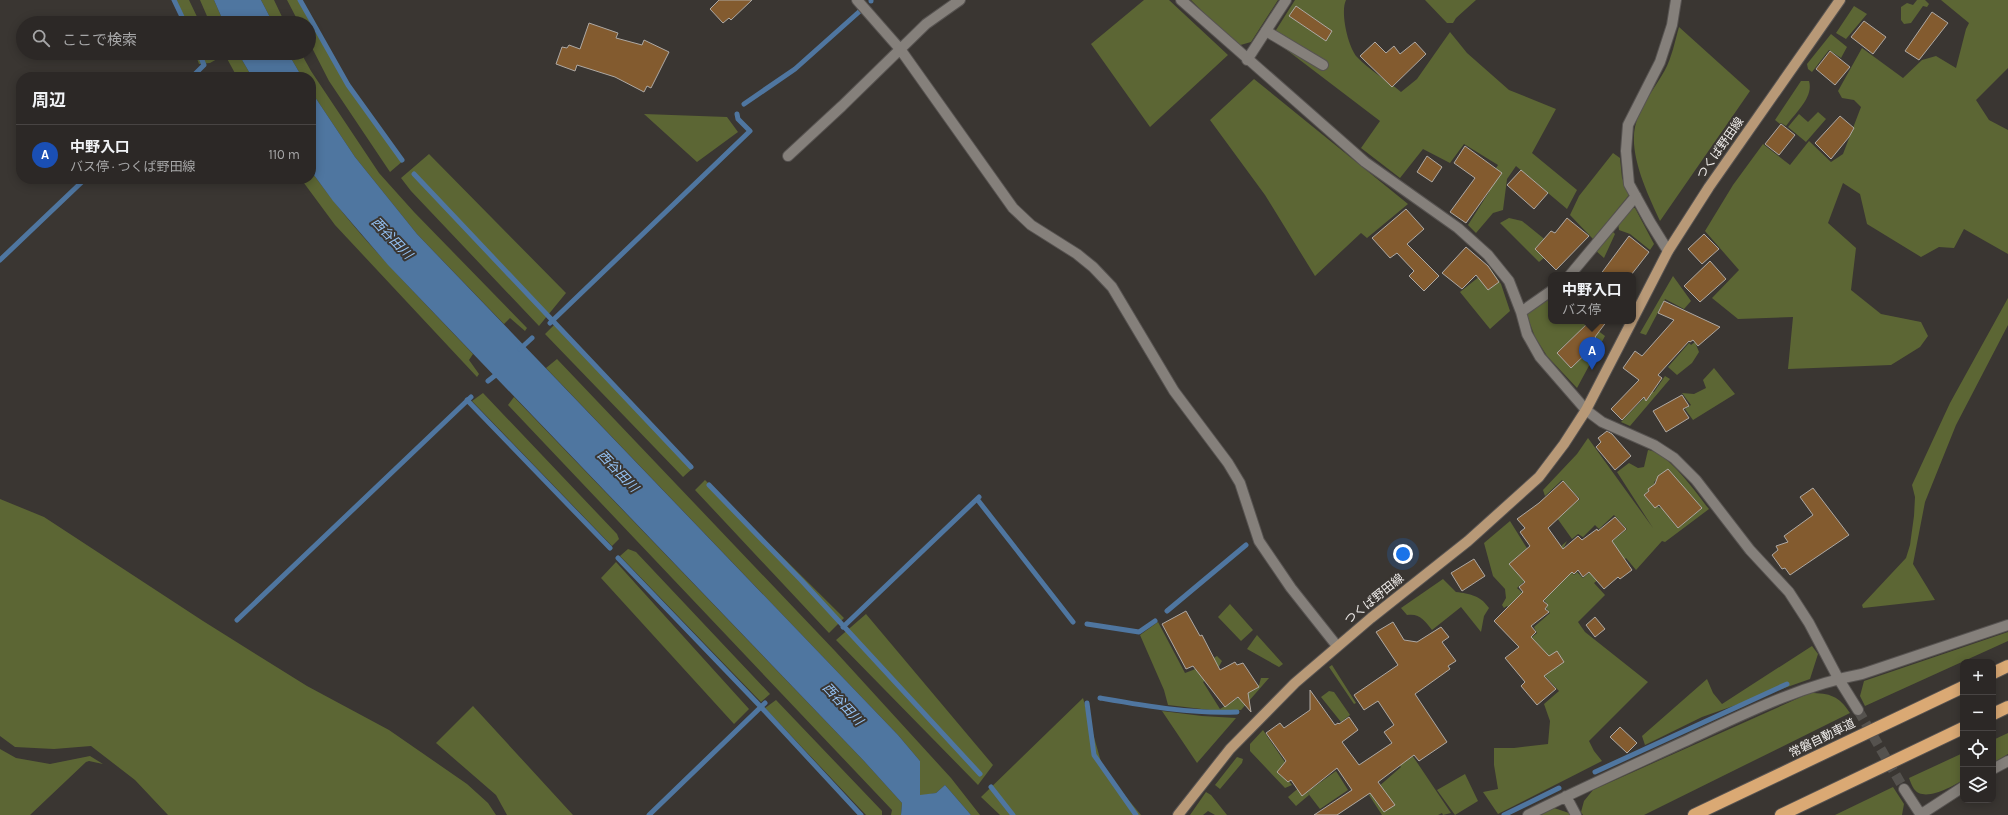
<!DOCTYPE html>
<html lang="ja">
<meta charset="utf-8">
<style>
body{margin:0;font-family:Karla,"Noto Sans JP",sans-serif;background:#34302e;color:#f1f3f6}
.controls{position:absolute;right:12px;bottom:12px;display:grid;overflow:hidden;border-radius:8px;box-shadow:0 2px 10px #0003}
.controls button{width:36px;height:36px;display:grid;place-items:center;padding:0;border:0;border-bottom:1px solid #484443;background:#2c2826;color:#f1f3f6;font:20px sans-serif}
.you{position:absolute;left:1403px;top:554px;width:14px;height:14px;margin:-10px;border:3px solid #fff;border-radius:50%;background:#1a73e8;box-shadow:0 0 0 6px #1a73e833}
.badge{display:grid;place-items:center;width:26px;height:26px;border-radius:50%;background:#6ad363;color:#fff;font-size:13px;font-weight:700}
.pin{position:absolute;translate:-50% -33px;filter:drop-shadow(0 1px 2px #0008)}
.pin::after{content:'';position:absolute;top:21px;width:14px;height:12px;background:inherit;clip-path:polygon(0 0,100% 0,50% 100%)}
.popup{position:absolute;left:1548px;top:272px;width:88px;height:52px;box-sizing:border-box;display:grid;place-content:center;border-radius:8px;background:#2c2826;filter:drop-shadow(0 1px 3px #0005);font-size:13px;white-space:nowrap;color:#a6a6a7}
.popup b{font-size:15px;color:#f1f3f6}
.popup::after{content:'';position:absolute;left:50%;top:100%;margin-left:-8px;border:8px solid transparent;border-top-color:#2c2826}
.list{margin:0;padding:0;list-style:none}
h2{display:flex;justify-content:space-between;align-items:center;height:52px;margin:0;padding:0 16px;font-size:17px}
h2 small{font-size:13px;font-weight:400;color:#a6a6a7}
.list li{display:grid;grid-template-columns:26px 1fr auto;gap:12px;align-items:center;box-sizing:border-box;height:60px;padding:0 16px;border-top:1px solid #484443}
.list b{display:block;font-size:15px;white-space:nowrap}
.list p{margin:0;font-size:13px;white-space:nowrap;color:#a6a6a7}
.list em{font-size:13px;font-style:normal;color:#a6a6a7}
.icon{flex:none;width:22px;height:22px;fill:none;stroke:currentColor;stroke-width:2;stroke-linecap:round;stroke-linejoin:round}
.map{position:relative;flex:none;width:2008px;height:815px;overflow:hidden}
.search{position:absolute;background:#2c2826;box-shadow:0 2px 10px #0003;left:16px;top:16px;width:300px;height:44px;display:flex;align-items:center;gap:10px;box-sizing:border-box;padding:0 14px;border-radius:22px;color:#a6a6a7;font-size:15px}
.panel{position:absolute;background:#2c2826;box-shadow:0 2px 10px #0003;left:16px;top:72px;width:300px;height:112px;border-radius:16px}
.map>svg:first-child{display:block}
.green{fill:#5c6634;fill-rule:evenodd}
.water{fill:#4f76a0}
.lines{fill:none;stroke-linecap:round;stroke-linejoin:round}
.stream{stroke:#4f76a0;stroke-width:5}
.building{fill:#835b2f;stroke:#aea9a4}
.minor-tunnel{stroke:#55524e;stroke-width:10;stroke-dasharray:10 5;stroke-linecap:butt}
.service-casing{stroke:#575351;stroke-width:12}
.minor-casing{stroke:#575351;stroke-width:12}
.primary-casing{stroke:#575351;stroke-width:12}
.motorway-casing{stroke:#575351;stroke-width:14}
.service{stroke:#85807b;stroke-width:10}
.minor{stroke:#85807b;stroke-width:10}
.primary{stroke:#b89977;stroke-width:10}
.motorway{stroke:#daa974;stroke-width:12}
.labels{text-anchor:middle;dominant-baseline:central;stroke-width:4;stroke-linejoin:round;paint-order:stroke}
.street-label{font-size:12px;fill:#f1eeec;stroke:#3a3632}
.water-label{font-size:13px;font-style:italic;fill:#95c3f6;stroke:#3a3632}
</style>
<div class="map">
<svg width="2008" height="815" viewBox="0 0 2008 815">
<rect width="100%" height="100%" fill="#3a3632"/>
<!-- green -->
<path class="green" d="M173,0H189L200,23H183Z
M200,0H214L224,23H210Z
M261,0H274L285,23H273Z
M287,0H301L306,15L340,72L404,160L390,172L329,81L309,42V23H299Z
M1144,0H1169L1228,55L1150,127L1091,44Z
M1191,0H1278L1251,42L1237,46Z
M1295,0H1346C1340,12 1348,47 1357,57C1368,69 1388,81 1401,92L1417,79L1450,32L1467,53L1509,90L1556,109L1532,153L1577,190L1567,209L1516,166L1507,179L1503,210L1493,213L1476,233L1468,225L1489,192L1485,186L1498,165L1464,144L1450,163L1423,149L1400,178L1361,148L1380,121L1271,38Z
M1425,0H1476L1456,18L1453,23H1447Z
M1917,0H1925L1929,4L1927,7L1923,6L1911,23L1904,24L1901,20V7L1907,3L1913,5Z
M1941,0H2008V68L1976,100L1989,120L2008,130V254L1964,229L1954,248L1939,247L1921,257L1867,224L1860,194L1843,183L1828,223L1856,248L1851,290L1881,314L1921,322L1928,336L1920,347L1891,365L1788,369L1793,317L1738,319L1712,298L1739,270L1705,231L1733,185L1763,144L1790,165L1809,141L1831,162L1843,154L1861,107L1854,100L1842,98L1838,91L1862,48L1903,78L1922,60L1936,56L1956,68L1966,29L1969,23Z
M1854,6L1867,14L1846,39L1836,33Z
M1679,27L1750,91L1660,221C1648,195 1629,156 1635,127C1639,107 1655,88 1665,70C1672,57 1675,41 1679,27Z
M1831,34L1847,47L1841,58L1829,50L1812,72L1808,69L1807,64Z
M195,53H214L217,59L210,63L199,64Z
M224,53H238L252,77H237Z
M288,53H301L311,71L379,173L414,212L527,328L525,331L510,318L504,324L417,234L355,157L311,91V77H302Z
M1254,79L1408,204L1367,238L1361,233L1315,276L1265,195L1210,120Z
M1801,81H1809C1814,97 1795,113 1786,126L1781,123L1780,124L1775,120Z
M1818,112L1826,119L1806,142L1788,127L1799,114L1808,122Z
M644,114L727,117L738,132L697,162Z
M1613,153L1620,158L1622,178L1629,195L1593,239L1570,215L1579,196Z
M429,154L566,293L539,326L411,191L401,178Z
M311,171C358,237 417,295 473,354L469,360L479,374L477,377L335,225L301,179H311Z
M1630,207L1635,208L1654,244L1650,250L1630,234L1619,230L1618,223Z
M1509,218L1522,221L1548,242L1550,253L1539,262L1500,223Z
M1611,230L1615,234L1604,258L1595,250Z
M1490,268L1501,284L1510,311L1490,329L1460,292Z
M1673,276L1691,301L1684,309L1665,299L1646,335L1640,333Z
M1551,294V321H1585L1605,336L1577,388L1547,356L1535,337L1526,313ZM1585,326L1599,341L1571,368L1557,353Z
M2008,298V325L1956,425L1925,502L1913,564L1935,600L1863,608L1862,605L1906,558L1910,545L1914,516L1915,497L1912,485L1950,403Z
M556,323L693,468L683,477L545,334Z
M1695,342L1699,352L1692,363L1677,375L1668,367L1689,343L1691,345Z
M557,359L835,651L951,778L980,815H971L945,785L936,793L920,796V761L898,735L546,368Z
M1714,368L1735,394L1693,420L1685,409L1691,405L1682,393L1694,394L1706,388L1703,380Z
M1665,376L1670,379L1630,426L1621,422L1651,391L1654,392Z
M483,393L617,534L619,539L612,546L472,401Z
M514,397L864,761L902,803L901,815H891L892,810L508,405Z
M1588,438L1653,528L1617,472L1629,463L1638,468L1644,467L1648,450C1667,451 1697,494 1709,509L1665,542L1662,541L1636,570L1626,558L1594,583L1605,595L1578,622L1585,632L1648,682L1589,741L1594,751L1602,761L1498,814L1483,792L1498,789L1494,765V748H1514L1548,744L1550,721L1544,704L1559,691L1519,648L1537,633L1534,627L1550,613L1546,608L1548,605L1544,600L1550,592L1531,575L1517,588L1525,595L1510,609L1507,606L1504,608L1502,605L1506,598L1505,589L1493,576L1484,543L1510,521L1538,566L1567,541L1564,547L1568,552L1565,565L1574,575L1577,572L1583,578L1616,550L1610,543L1627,529L1614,515L1599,529L1595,525L1583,537L1578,534L1572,539L1557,518L1580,499L1562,480L1545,496L1543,490L1577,454ZM1668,469L1683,488L1660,508L1657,506L1655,508L1644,495L1649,491L1648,489L1655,484L1654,482ZM1691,495L1702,508L1678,528L1671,520L1677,515L1673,510Z
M705,480L844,618L829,633L695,490Z
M0,499L44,517L203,621L307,686L389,730L467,784L488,803L496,815H168L135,780L91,746L54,749L15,747L0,736Z
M628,549L636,552L770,694L761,702L620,556Z
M616,562L749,709L734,724L601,578Z
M1443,579L1456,592C1470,594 1480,595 1489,608L1484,616L1481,632L1461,607L1432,630C1425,621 1420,613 1407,615L1401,608Z
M1230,604L1253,630L1241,641L1218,617Z
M866,614L993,765L978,785L836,640Z
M1158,622L1185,673L1193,670L1217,656L1222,661L1217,670L1203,682L1220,709L1259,685L1261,678H1269L1241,710H1210L1168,705L1164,690L1140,635Z
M2008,632V641L1865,706L1860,696L1864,681Z
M1257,635L1283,664L1279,667L1247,649Z
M1812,646L1818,654L1810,679L1702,717L1645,745L1642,736L1707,679L1713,693L1722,704Z
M1332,665L1356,703L1354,704L1329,667Z
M1329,691L1334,692L1350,715L1341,722L1321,697Z
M1810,693C1830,693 1839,696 1850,713L1644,815H1583L1581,812L1584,801L1593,790Z
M1083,698L1103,769L1141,815H1000L981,797Z
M776,700L882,811V815H866L765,708Z
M473,706L573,815H507L496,795L436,743Z
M1162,711L1202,716L1236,718L1197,763Z
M1263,730L1293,774L1288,780L1292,785L1285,788L1250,751V744Z
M2008,733V754L1993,763V740Z
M1406,746L1451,813L1443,815L1442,813L1438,815H1382L1369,795L1401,767L1398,762Z
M0,749L16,758L50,764L90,756L103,764L89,761L86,762L30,815H0Z
M1963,753V780C1953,786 1924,803 1914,789C1912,786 1910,781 1909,778Z
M1237,757L1243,759L1242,763L1220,789L1215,785Z
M1336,771L1348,790L1320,809L1307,792Z
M1465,774L1478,801L1455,815L1437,790Z
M1302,785L1309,795L1296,806L1288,797Z
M1893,787L1904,804L1902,815H1835Z
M1206,792L1211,795L1227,815H1215L1208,811L1203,815H1190Z
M1554,808L1569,813L1570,815H1541Z"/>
<!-- water -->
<path class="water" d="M214,0H261L273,23H224Z
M238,53H288L302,77H252Z
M311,91L355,157L417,234L898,735L920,761V795L936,793L945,785L971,815H901L902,803L864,761L388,265L333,201L311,171Z"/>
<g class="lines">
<!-- stream -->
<path class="stream" d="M174,0L185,23
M300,0L348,85L402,160
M871,1V0
M192,77L204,65L199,53
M744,104L795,69L860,11
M414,174L691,467
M0,260L85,179
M550,323L750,131L738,119L737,114
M520,349L532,338
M488,381L497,374
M467,400L610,548
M709,485L801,580L980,774
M977,499L1073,622
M618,558L761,707L861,815
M1167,611L1246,545
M237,620L471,397
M1087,624L1139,632L1155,621
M843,627L979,497
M1100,698C1146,706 1191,714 1237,712
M1087,703L1094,755L1136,815
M1595,772L1787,684
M991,787L1013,815
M649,815L765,703
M1504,815L1559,788"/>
</g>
<!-- building -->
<path class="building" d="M719,0H752L731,20L729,18L723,23L710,9Z
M1296,6L1332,31L1326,41L1289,16Z
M1932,12L1948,23L1919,60L1905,51Z
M1864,21L1886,37L1873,54L1851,37Z
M589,23L618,33L616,38L642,45L644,40L669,52L651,88L647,86L644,92L615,77L577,65L575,71L556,64L562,47L567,48L569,45L580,49Z
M1375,42L1386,53L1394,46L1400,54L1415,42L1426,54L1392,87L1360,56Z
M1830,51L1850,67L1835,85L1816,69Z
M1840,116L1854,128L1849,137L1831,159L1815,143Z
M1781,124L1795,135L1779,155L1765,144Z
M1465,146L1502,173L1466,223L1450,212L1475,178L1454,163Z
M1427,156L1442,167L1432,182L1417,172Z
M1521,170L1548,193L1534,209L1507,185Z
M1406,209L1424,229L1407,244L1439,276L1424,291L1409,276L1414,271L1397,253L1390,258L1372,238Z
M1567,218L1589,236L1556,270L1535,249L1551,231L1555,233Z
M1704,234L1719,249L1702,264L1688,249Z
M1629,236L1649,252L1635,270L1631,275H1600Z
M1466,247L1488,266L1499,282L1488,290L1476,275L1462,289L1442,273Z
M1710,261L1726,279L1700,302L1684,286Z
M1664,301L1720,327L1698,346L1693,340L1690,342L1689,341L1658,375L1662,378L1646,401L1644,397L1622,420L1611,409L1639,380L1623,368L1635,351L1642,356L1674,320L1658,313Z
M1590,321H1607L1595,337L1599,341L1571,368L1557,353Z
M1682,395L1689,406L1683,409L1689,418L1666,432L1653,411Z
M1607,431L1612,434L1631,456L1615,470L1596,447L1601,442L1598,438Z
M1668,469L1702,508L1678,528L1659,505L1655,508L1644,495L1649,491L1648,489L1655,484L1658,476Z
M1563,481L1579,499L1548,528L1563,549L1578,536L1582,540L1597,529L1598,531L1615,517L1626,529L1612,541L1632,570L1620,579L1618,577L1604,589L1589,572L1583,577L1578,570L1574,574L1572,572L1543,601L1548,605L1545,609L1549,612L1531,626L1536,632L1531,637L1549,656L1557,651L1564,662L1544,676L1556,689L1537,705L1521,686L1525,682L1505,658L1519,647L1494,621L1523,592L1519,587L1525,582L1509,564L1530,546L1520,532L1525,528L1517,519L1539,503Z
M1813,488L1849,535L1790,575L1785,568L1782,569L1772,555L1778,550L1776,546L1788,542L1784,536L1813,515L1800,497Z
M1474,559L1485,576L1462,591L1451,573Z
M1186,611L1200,636L1202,635L1220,670L1235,662L1237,665L1243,663L1259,687L1248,693L1251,712L1238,697L1225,707L1193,666L1186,669L1162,624Z
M1595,617L1605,629L1595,637L1586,625Z
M1393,622L1404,640L1417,642L1441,627L1449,637L1442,642L1456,661L1448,666L1450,669L1415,694L1447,742L1419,761L1414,755L1378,782L1395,805L1384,812L1370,793L1337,815H1314L1352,790L1337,768L1302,796L1291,780L1288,782L1277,772L1286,761L1266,733L1280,723L1284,728L1310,710V690L1335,725L1338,723L1339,724L1349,717L1358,730L1342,742L1359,765L1392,743L1384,732L1394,725L1378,701L1364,710L1354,695L1398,665L1376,632Z
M1620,727L1637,743L1627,753L1610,737Z"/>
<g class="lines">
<!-- minor-tunnel -->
<path class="minor-tunnel" d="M1858,710L1904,789"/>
<!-- service casing -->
<g class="service-casing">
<path id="service" d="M1266,31L1323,65"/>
</g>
<!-- minor casing -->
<g class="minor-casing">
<path id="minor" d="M857,0L900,49L1013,208L1031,225L1077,254L1093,267L1112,287L1174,391L1228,463L1240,483L1259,541L1291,588L1337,646
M1181,0L1365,162L1458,228L1488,255L1509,281L1521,312L1527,334L1540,357L1586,410L1602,422L1654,445L1674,458L1696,480L1750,550L1789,592L1809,623L1838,678L1858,710
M1247,60L1286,0
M788,156L842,106L926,24L960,0
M1668,251L1650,222L1629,184L1626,151L1628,125L1660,62L1672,25L1676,0
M1570,275L1636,196
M1521,312L1551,291
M1993,769L2008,761
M1904,789L1921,815
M1566,796L1576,815
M1528,815C1582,788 1636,764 1690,739C1746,713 1802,685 1862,674L2008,625
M1920,815L1963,787"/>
</g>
<!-- primary casing -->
<g class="primary-casing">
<path id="primary" d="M1633,319L1668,251L1709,187L1840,0
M1178,815L1230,749L1295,683L1371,618L1468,541L1539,477L1564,444L1586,410L1632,321"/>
</g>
<!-- motorway casing -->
<g class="motorway-casing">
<path id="motorway" d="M1993,673L2008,666
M1993,714L2008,707
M1694,815L1963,687
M1781,815L1963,728"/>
</g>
<!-- service -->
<use href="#service" class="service"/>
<!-- minor -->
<use href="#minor" class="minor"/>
<!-- primary -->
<use href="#primary" class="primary"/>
<!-- motorway -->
<use href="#motorway" class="motorway"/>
</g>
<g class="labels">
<!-- street labels -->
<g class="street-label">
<text transform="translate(1720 148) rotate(-55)">つくば野田線</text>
<text transform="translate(1374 599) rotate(-39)">つくば野田線</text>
<text transform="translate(1822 738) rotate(-26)">常磐自動車道</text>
</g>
<!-- water labels -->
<g class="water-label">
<text transform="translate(392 238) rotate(46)">西谷田川</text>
<text transform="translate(618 471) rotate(46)">西谷田川</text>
<text transform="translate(843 704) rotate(47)">西谷田川</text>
</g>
</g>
</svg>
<div class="controls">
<button>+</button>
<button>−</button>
<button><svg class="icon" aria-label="locate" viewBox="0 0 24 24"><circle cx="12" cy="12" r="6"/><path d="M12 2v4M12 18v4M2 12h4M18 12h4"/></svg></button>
<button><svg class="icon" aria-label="layers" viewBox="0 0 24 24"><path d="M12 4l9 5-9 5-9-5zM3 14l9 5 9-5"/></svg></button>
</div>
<div class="you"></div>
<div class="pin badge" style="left:1592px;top:370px;background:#1a4fb4">A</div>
<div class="popup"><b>中野入口</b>バス停</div>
<div class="search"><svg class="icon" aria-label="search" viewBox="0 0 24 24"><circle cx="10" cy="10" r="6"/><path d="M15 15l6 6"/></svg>ここで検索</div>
<section class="panel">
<h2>周辺<small></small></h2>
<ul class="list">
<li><span class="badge" style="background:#1a4fb4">A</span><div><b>中野入口</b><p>バス停 · つくば野田線</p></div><em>110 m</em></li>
</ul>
</section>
</div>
